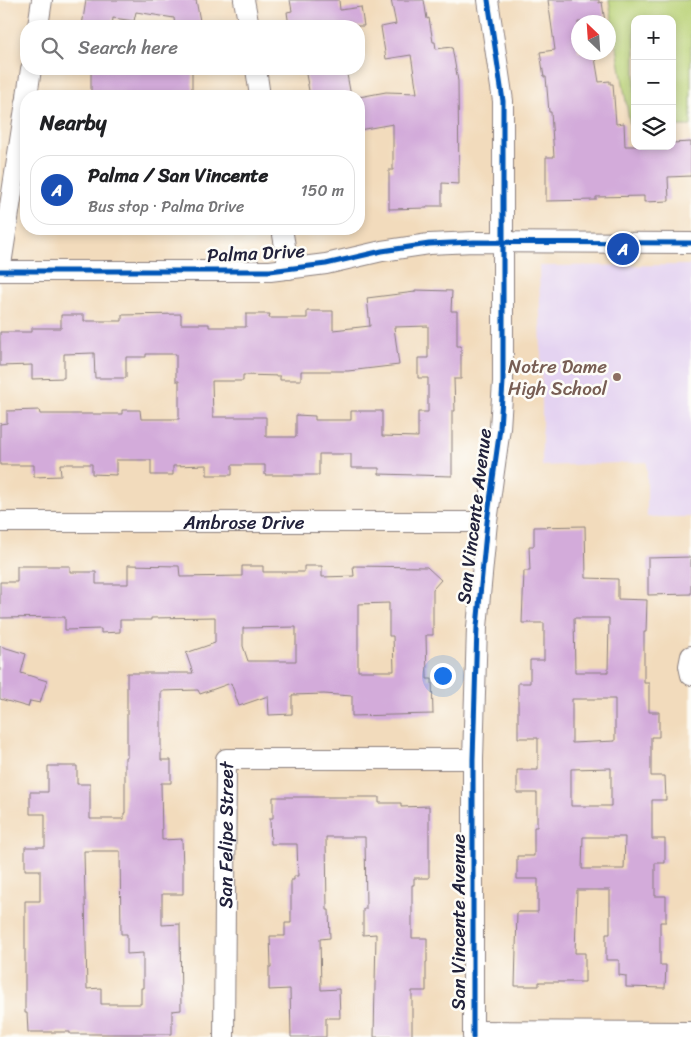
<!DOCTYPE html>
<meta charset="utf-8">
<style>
body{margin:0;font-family:Sriracha,sans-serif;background:#f6f6f6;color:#202124}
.controls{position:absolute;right:15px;top:15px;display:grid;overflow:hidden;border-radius:10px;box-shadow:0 2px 8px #0003}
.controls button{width:45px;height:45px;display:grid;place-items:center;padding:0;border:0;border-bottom:1px solid #e0e0e0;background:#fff;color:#202124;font:25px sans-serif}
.compass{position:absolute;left:571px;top:15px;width:45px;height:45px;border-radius:50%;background:#fff;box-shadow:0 2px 8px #0003;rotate:335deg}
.you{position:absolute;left:442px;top:675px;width:18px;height:18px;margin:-12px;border:4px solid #fff;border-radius:50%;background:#1a73e8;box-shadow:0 0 0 8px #1a73e833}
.badge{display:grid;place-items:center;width:32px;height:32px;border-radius:50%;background:#b45309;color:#fff;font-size:16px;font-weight:700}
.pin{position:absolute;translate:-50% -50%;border:2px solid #fff;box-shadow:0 1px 5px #0006}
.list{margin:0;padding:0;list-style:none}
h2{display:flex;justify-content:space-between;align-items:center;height:65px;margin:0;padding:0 20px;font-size:21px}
h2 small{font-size:16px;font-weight:400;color:#757577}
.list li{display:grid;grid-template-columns:32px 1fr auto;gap:15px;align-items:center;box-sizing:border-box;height:70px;margin:0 10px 10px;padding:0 10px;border:1px solid #e0e0e0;border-radius:20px}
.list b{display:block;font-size:19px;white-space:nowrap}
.list p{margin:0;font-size:16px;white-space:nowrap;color:#757577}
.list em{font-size:16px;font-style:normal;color:#757577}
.icon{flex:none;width:28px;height:28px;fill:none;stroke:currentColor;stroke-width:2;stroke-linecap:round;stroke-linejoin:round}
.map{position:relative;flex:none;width:691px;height:1037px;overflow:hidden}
.search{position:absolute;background:#fff;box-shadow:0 2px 8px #0003;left:20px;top:20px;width:345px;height:55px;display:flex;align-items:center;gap:12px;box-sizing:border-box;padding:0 18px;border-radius:20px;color:#757577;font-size:19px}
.panel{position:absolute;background:#fff;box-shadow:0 2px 8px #0003;left:20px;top:90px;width:345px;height:145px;border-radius:20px}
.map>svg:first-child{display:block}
.built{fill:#e4d3f1}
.green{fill:#b9d176;stroke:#6e7a58}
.building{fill:#d3abda;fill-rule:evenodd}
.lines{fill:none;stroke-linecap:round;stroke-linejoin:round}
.minor-casing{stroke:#8a7e7c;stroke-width:22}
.minor{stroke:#fff;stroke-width:20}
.cycleway-casing{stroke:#fdfcf7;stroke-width:8}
.cycleway{stroke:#0057b8;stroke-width:5}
.education-dot{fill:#8d6e63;stroke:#fdfcf7;stroke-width:2}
.labels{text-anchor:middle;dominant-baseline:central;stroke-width:5;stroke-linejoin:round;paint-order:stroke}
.street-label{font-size:19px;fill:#22223b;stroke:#fdfcf7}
.education-label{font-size:19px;fill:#785e54;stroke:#fdfcf7;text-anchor:end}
</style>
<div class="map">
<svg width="691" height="1037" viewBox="0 0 691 1037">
<rect width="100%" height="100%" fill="#fdfcf7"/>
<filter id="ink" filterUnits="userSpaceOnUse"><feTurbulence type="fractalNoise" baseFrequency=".02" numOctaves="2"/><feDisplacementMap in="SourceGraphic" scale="10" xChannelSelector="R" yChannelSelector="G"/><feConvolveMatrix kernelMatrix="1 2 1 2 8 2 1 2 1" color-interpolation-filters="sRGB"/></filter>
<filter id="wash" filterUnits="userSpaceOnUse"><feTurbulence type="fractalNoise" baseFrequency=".0096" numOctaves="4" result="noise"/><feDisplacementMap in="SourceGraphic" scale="20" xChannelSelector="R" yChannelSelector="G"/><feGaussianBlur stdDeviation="1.12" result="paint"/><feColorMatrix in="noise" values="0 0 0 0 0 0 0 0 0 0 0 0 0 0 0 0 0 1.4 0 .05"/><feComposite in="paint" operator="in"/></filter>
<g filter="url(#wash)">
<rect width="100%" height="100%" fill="#f2dbbc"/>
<!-- built -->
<path class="built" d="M691,265V517H647V462L542,466V403L539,266Z"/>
<!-- green -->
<path class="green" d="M609,0H691V126H672V19H635V125H630Z"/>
<g id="blocks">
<!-- building -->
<path class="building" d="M86,0H196L201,26H175L174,18L136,12L134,21L113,18L112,26H82Z
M290,0H339L340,10L361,7L364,26H289L287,12L292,11Z
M391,0H424L427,19L429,18L433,42H435L436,49L452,47L458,81L459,184L442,183V206H427V208L389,209V170H393V124L359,130V97L386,92L417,93L411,55L386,59L381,27L396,24Z
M548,0H599V3L602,2L605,22H578V52H594L599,82L610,81V84H613L616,124L624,123L625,146H672V143L691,142V176L668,177L669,201L644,202V196L596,197V200L546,201V157H554L551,112H549L546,77H544L540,52L555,50Z
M91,69H192V96H91Z
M305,69H346L351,96H310Z
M415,290L452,291L451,311H457V346H461V379H454L455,411H452V476L379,474V468H351V454H319V475H265V465H232V475H207V465L173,466V475H151V460H116V475L92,474V464H60L61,476L34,477V465H0V424L7,423V411L39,410L40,414H122V410H140L141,419H179V381H176V354H146V357H126V378H95L94,353L64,354V378L32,379V365L0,366V332H32V328H61V315H84V321H122V315L181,314V324H209V327H246V314H270L269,318H307V311H333V330L370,326L367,298L415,292ZM428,326V358H418V378H428V412H418V437L382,436V411H351V420H315V416L296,415V437H266V417H213L212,381H243V375L280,376V380H301V371H348L399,365L394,327Z
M585,526L586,578L618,579V599L647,600L646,632H644V683H649V712H659V737H651V776H665L666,800H652V839H665V863H655V896H666V922H660V965H666L665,988L626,987V976L619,975V960H606V934H610V890H577L575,953H585V982H539V986H515L517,912H538V879H517V856H534V827H537V793H517V770H538V738H518V683H530V660H544V623H522L524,571H530L529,546H534V527ZM574,618H609L608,672H575ZM572,699H615V741L572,743ZM611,768V806H571V769ZM583,837H625L624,869H582Z
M691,557V594L648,595V558Z
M128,565L179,566L180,577L242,576V566H263V572H304V566H322V577L354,576L353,566L427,567L441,580L433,589V635H426L427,679H432L433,714L352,716V696L324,694L292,695V714L269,715L268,696L239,706L231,683L200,694L198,690L161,691V760H171V783H161L162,840L182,839L183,869V894H162V925L180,924L181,1010L172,1011V1034H70V1032H28L27,1013H25V901H40V870H25V847H45V814H30V792H48V766H77V784H90V819H124V813H125V757H127V673H193L186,653L215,643V617L151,618V620H120V632L101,633V629L65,630V617L0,618V582H17V566H70V572H96V584H128ZM389,603V636H393L394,671H358V604ZM296,627V661H248L243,646V628ZM84,851H120L121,934H127V954L143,953V988H141V1004H101V988L87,989Z
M0,646L26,654L21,673L47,681L40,703L30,701L28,707L0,699Z
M273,797H379V803H401V807L429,806V878H414V885H412V938H427V962H426V991H412V1037H374L376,934L363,935V909H366L365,837H326L327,910H329L330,938L320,939L321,990L339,989L340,1018H326V1037H291L290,989L269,990V967H271L270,936H285V923H291V880H294V876H298L297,844H271L270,818H273Z"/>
</g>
</g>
<g filter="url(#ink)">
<use href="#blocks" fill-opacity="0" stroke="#8a7e7c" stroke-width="1"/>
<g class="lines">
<!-- minor casing -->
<g class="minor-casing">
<g id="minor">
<path d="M244,0L249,26"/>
<path d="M38,26L42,0"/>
<path d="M256,69L260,96"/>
<path d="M27,96L31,69"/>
<path d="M282,229L289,269"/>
<path d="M0,271H270L326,264L382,251L429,244L474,242L691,243"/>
<path d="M0,271L26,102"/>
<path id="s1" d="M0,522H487"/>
<path d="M691,656L689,666L691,675"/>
<path d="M473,1031L691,1032"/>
<path id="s2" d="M224,1037L226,759H473"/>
<path d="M473,1037V759L477,627L487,522L500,428L503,382V101L488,0"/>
</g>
</g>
<!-- minor -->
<use href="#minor" class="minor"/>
<!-- cycleway casing -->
<g class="cycleway-casing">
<path id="cycleway" d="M0,271H270L326,264L382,251L429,244L474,242L691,243
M473,1037V759L477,627L487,522L500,428L503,382V101L488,0"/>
</g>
<!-- cycleway -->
<use href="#cycleway" class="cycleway"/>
</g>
</g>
<!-- markers -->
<circle class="education-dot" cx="617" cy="377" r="5"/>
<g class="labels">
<!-- street labels -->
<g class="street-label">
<text transform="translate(256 253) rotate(-3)">Palma Drive</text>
<text transform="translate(474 516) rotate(-83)">San Vincente Avenue</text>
<text stroke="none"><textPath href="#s1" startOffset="244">Ambrose Drive</textPath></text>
<text stroke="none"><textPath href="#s2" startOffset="202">San Felipe Street</textPath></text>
<text transform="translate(458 922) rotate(-90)">San Vincente Avenue</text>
</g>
<!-- education labels -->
<g class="education-label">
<text x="607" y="366">Notre Dame<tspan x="607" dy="22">High School</tspan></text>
</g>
</g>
</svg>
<div class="controls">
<button>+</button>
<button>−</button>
<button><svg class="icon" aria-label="layers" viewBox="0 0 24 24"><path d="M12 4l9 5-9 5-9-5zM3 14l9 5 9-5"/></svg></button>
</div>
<svg class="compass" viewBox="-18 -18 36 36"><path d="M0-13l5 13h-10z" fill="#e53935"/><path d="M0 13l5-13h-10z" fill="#757577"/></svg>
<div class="you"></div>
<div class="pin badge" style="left:623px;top:249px;background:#1a4fb4">A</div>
<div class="search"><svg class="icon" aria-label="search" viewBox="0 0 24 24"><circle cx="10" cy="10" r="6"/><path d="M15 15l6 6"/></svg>Search here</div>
<section class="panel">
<h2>Nearby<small></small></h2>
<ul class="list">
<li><span class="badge" style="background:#1a4fb4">A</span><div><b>Palma / San Vincente</b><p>Bus stop · Palma Drive</p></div><em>150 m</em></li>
</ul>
</section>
</div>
